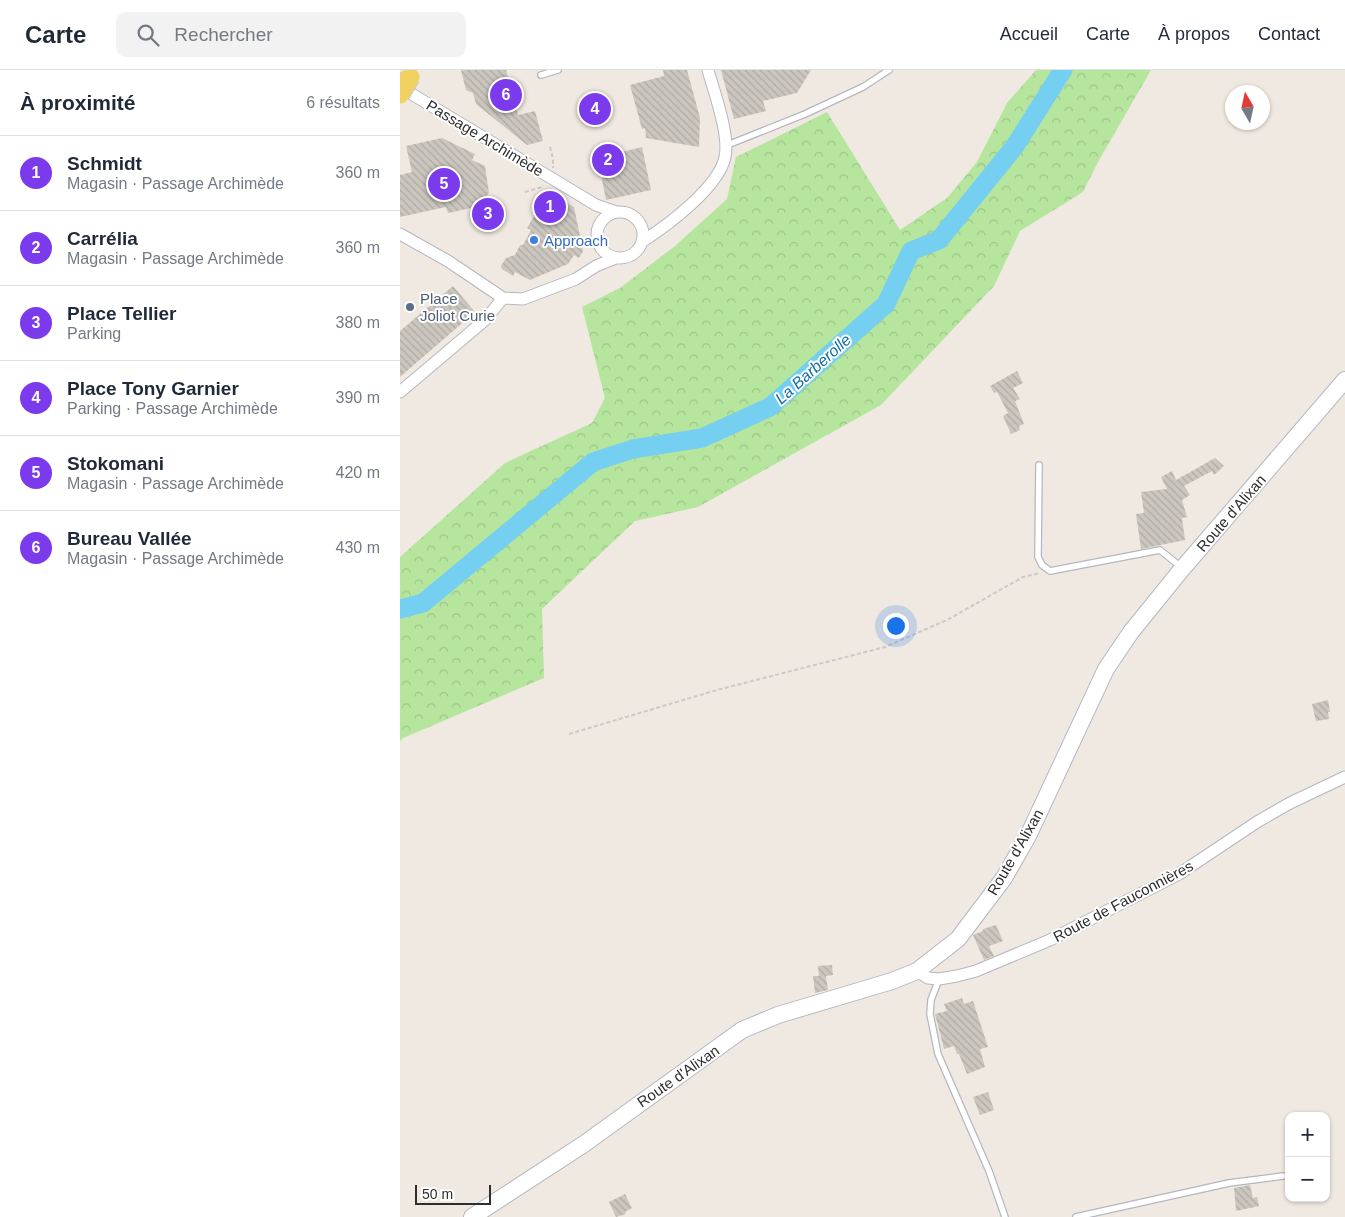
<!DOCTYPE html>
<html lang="fr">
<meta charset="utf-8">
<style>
body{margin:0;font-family:Arial,sans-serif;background:#f2f2f3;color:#1f2937}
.controls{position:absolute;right:15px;bottom:15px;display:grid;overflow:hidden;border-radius:10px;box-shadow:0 1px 4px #0004}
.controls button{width:45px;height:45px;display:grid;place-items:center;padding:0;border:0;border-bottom:1px solid #e0e1e3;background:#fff;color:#1f2937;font:25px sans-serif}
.compass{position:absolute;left:825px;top:15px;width:45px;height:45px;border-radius:50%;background:#fff;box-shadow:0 1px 4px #0004;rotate:351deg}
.scale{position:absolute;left:15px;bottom:12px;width:76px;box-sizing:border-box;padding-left:5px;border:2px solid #2e2e2e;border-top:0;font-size:14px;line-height:18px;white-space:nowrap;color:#2e2e2e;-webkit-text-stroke:4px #fff;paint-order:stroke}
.you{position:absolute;left:495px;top:555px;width:18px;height:18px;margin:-12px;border:4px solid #fff;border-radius:50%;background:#1a73e8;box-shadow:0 0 0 8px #1a73e833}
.badge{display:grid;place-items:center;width:32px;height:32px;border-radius:50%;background:#7c3aed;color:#fff;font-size:16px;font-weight:700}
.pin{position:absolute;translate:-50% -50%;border:2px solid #fff;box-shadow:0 1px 5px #0006}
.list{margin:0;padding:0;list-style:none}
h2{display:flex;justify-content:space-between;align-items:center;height:65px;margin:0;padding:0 20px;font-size:21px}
h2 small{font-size:16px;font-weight:400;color:#747a83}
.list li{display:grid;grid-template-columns:32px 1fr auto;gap:15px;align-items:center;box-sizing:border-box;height:75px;padding:0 20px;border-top:1px solid #e0e1e3}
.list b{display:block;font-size:19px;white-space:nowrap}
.list p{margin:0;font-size:16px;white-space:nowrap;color:#747a83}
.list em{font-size:16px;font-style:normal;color:#747a83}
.icon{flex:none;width:28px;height:28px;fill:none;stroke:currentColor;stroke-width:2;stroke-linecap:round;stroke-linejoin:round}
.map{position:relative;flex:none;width:945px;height:1147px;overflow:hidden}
header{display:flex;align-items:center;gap:30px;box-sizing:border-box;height:70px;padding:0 25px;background:#fff;border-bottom:1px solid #e0e1e3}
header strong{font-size:24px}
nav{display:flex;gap:28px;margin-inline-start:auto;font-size:18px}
.search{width:350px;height:45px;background:#f2f2f3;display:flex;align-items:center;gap:12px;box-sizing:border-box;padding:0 18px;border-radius:10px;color:#747a83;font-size:19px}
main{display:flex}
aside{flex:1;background:#fff}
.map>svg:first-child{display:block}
.forest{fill:url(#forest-crowns)}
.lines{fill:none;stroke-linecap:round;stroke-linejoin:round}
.river{stroke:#75cff0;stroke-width:19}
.building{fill:url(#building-back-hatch)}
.lane-casing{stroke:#b4b7c1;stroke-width:8}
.street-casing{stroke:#b4b7c1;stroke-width:13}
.secondary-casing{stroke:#b4b7c1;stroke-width:18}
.path{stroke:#c9c9c9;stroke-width:2;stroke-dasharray:4 2.5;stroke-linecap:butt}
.lane{stroke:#fff;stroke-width:5.5}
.street{stroke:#fff;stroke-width:11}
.secondary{stroke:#fff;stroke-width:16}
.primary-bridge-casing{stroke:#c9c9c9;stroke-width:21;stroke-linecap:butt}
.primary-bridge{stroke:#f2d163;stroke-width:19}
.shop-dot{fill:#3f7fe0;stroke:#fff;stroke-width:2}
.service-dot{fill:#5c6f8a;stroke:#fff;stroke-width:2}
.labels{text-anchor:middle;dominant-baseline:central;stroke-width:4;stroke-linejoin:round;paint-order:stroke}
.street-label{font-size:15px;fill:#2e2e2e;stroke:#fff}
.shop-label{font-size:15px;fill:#366cbe;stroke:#fff;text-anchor:start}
.service-label{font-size:15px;fill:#4e5e75;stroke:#fff;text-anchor:start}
.water-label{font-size:16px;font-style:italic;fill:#0d6fa3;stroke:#fff}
</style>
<header>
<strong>Carte</strong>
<div class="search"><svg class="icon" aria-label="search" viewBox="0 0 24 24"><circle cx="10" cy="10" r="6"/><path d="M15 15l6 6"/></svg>Rechercher</div>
<nav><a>Accueil</a><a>Carte</a><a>À propos</a><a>Contact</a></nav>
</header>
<main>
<aside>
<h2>À proximité<small>6 résultats</small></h2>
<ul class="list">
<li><span class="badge">1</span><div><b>Schmidt</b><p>Magasin · Passage Archimède</p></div><em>360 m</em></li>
<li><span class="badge">2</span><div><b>Carrélia</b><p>Magasin · Passage Archimède</p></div><em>360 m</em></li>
<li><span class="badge">3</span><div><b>Place Tellier</b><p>Parking</p></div><em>380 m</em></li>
<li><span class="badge">4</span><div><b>Place Tony Garnier</b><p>Parking · Passage Archimède</p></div><em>390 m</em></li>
<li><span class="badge">5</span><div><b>Stokomani</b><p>Magasin · Passage Archimède</p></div><em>420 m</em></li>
<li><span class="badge">6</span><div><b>Bureau Vallée</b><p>Magasin · Passage Archimède</p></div><em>430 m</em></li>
</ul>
</aside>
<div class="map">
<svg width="945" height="1147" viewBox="0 0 945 1147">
<defs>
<pattern id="forest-crowns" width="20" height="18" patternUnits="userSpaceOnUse" patternTransform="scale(1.25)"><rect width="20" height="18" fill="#b6e59e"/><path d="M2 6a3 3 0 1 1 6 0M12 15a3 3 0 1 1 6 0" fill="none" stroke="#9dc588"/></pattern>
<pattern id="building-back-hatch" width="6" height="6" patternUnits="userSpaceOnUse" patternTransform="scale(1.25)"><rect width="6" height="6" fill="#cbc7bf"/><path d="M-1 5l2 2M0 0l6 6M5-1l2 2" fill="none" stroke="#afaba4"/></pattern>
</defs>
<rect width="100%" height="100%" fill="#efe9e1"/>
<!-- forest -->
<path class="forest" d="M636,0H751L698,92L683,122L620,161L594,216L481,335L298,437L235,451L142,539L144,608L3,668L0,671V487L105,393L192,353L205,328L182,237L220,218L275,176L327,129L336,87L427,42L500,160L547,128L577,92L607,33Z"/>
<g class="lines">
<!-- river -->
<path class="river" d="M0,539L23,533L193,392L233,379L302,368L370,337L486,234L511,181L539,170L615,76L663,0"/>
</g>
<!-- building -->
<path class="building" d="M61,0H106L118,45L135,41L143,71L127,75L76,34L73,23L66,20Z
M263,0H287L300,48L299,77L246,68L245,58L242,59L230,15L264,6Z
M321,0H411L397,23L363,31L366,41L334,49Z
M42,68L75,84L72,90L85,96L89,123L83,129L75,131L76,137L48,143L46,137L0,147V105L12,102L6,76Z
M242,77L251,120L206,130L198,88Z
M148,123L174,137L183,181L179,188L174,185L168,194L130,210L115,202L113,206L102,199L101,196L106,188L115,185L120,175H123L131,160L127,158Z
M53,216L75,242L0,307V261Z
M617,301L623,313L613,318L620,329L615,331L624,354L619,356L620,360L611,364L603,346L608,343L597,322L594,323L590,316Z
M815,388L824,396L814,405L812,401L784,416L790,425L782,430L787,447L782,448L785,470L741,479L736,444L744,443L741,422L767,419L761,407L772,401L776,410Z
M928,630L930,642H928L929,649L916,651L912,634Z
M596,855L603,871L589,876L594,886L584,890L573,865L583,861V859Z
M432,895L433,905L426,906L428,920L415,923L413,906H419L418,896Z
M562,928L564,934L573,931L588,977L580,979L585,997L567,1004L559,984H557L554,976L544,979L535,944L547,941L544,934Z
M588,1022L594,1040L580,1045L573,1027Z
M850,1115L853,1128L857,1127L859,1136L836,1141L834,1118Z
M225,1124L232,1138L225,1142L226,1144L216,1147L209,1132Z"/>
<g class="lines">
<!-- lane casing -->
<g class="lane-casing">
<path id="lane" d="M141,5L158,0
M325,76L405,44L463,17L489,0
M639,395L638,487L642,495L650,501L760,480L781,497
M539,909L531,930L530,944L538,984L589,1101L605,1147
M676,1147L829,1113L883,1106"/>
</g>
<!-- street casing -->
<g class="street-casing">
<path id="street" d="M0,17L196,135L216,142
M197 165a23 23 0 1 1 46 0a23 23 0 1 1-46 0Z
M0,164L48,191L103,228L123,229L176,209L196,196L216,188
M243,171C268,155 319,117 325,87C330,65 314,22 308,0
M0,322L85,250L103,228
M517,901L528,908L539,909L557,906L576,901L650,870L779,804L857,752L890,733L945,707"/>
</g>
<!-- secondary casing -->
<g class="secondary-casing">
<path id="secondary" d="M72,1147L184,1074L342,960L378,945L492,911L517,901L558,869L604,808L628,766L706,599L731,562L782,499L945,310"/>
</g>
<!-- path -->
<path class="path" d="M150,77L153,89V98
M125,122L142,117L143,115
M169,664L317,620L485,577L547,550L623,507L640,503"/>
<!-- lane -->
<use href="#lane" class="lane"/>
<!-- street -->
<use href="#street" class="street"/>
<!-- secondary -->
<use href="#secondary" class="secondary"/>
<!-- primary-bridge casing -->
<g class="primary-bridge-casing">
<path id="primary-bridge" d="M0,24L10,7"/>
</g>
<!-- primary-bridge -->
<use href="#primary-bridge" class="primary-bridge"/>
</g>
<!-- markers -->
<circle class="shop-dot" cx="134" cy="170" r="5"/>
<circle class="service-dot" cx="10" cy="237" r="5"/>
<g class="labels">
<!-- street labels -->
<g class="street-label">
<text transform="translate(85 68) rotate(31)">Passage Archimède</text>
<text transform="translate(831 443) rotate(-49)">Route d'Alixan</text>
<text transform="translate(615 782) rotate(-60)">Route d'Alixan</text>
<text transform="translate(723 831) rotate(-28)">Route de Fauconnières</text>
<text transform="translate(278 1006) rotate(-35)">Route d'Alixan</text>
</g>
<!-- shop labels -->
<g class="shop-label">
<text x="144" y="170">Approach</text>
</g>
<!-- service labels -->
<g class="service-label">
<text x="20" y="228">Place<tspan x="20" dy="17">Joliot Curie</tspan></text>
</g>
<!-- water labels -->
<g class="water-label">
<text transform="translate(413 299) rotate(-42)">La Barberolle</text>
</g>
</g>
</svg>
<div class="controls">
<button>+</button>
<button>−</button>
</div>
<svg class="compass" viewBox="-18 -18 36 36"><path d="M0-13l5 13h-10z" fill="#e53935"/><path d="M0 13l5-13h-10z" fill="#747a83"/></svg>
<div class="scale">50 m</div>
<div class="you"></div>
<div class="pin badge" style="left:150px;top:137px">1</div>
<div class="pin badge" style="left:208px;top:90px">2</div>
<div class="pin badge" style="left:88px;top:144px">3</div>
<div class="pin badge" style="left:195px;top:39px">4</div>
<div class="pin badge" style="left:44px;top:114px">5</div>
<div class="pin badge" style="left:106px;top:25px">6</div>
</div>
</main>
